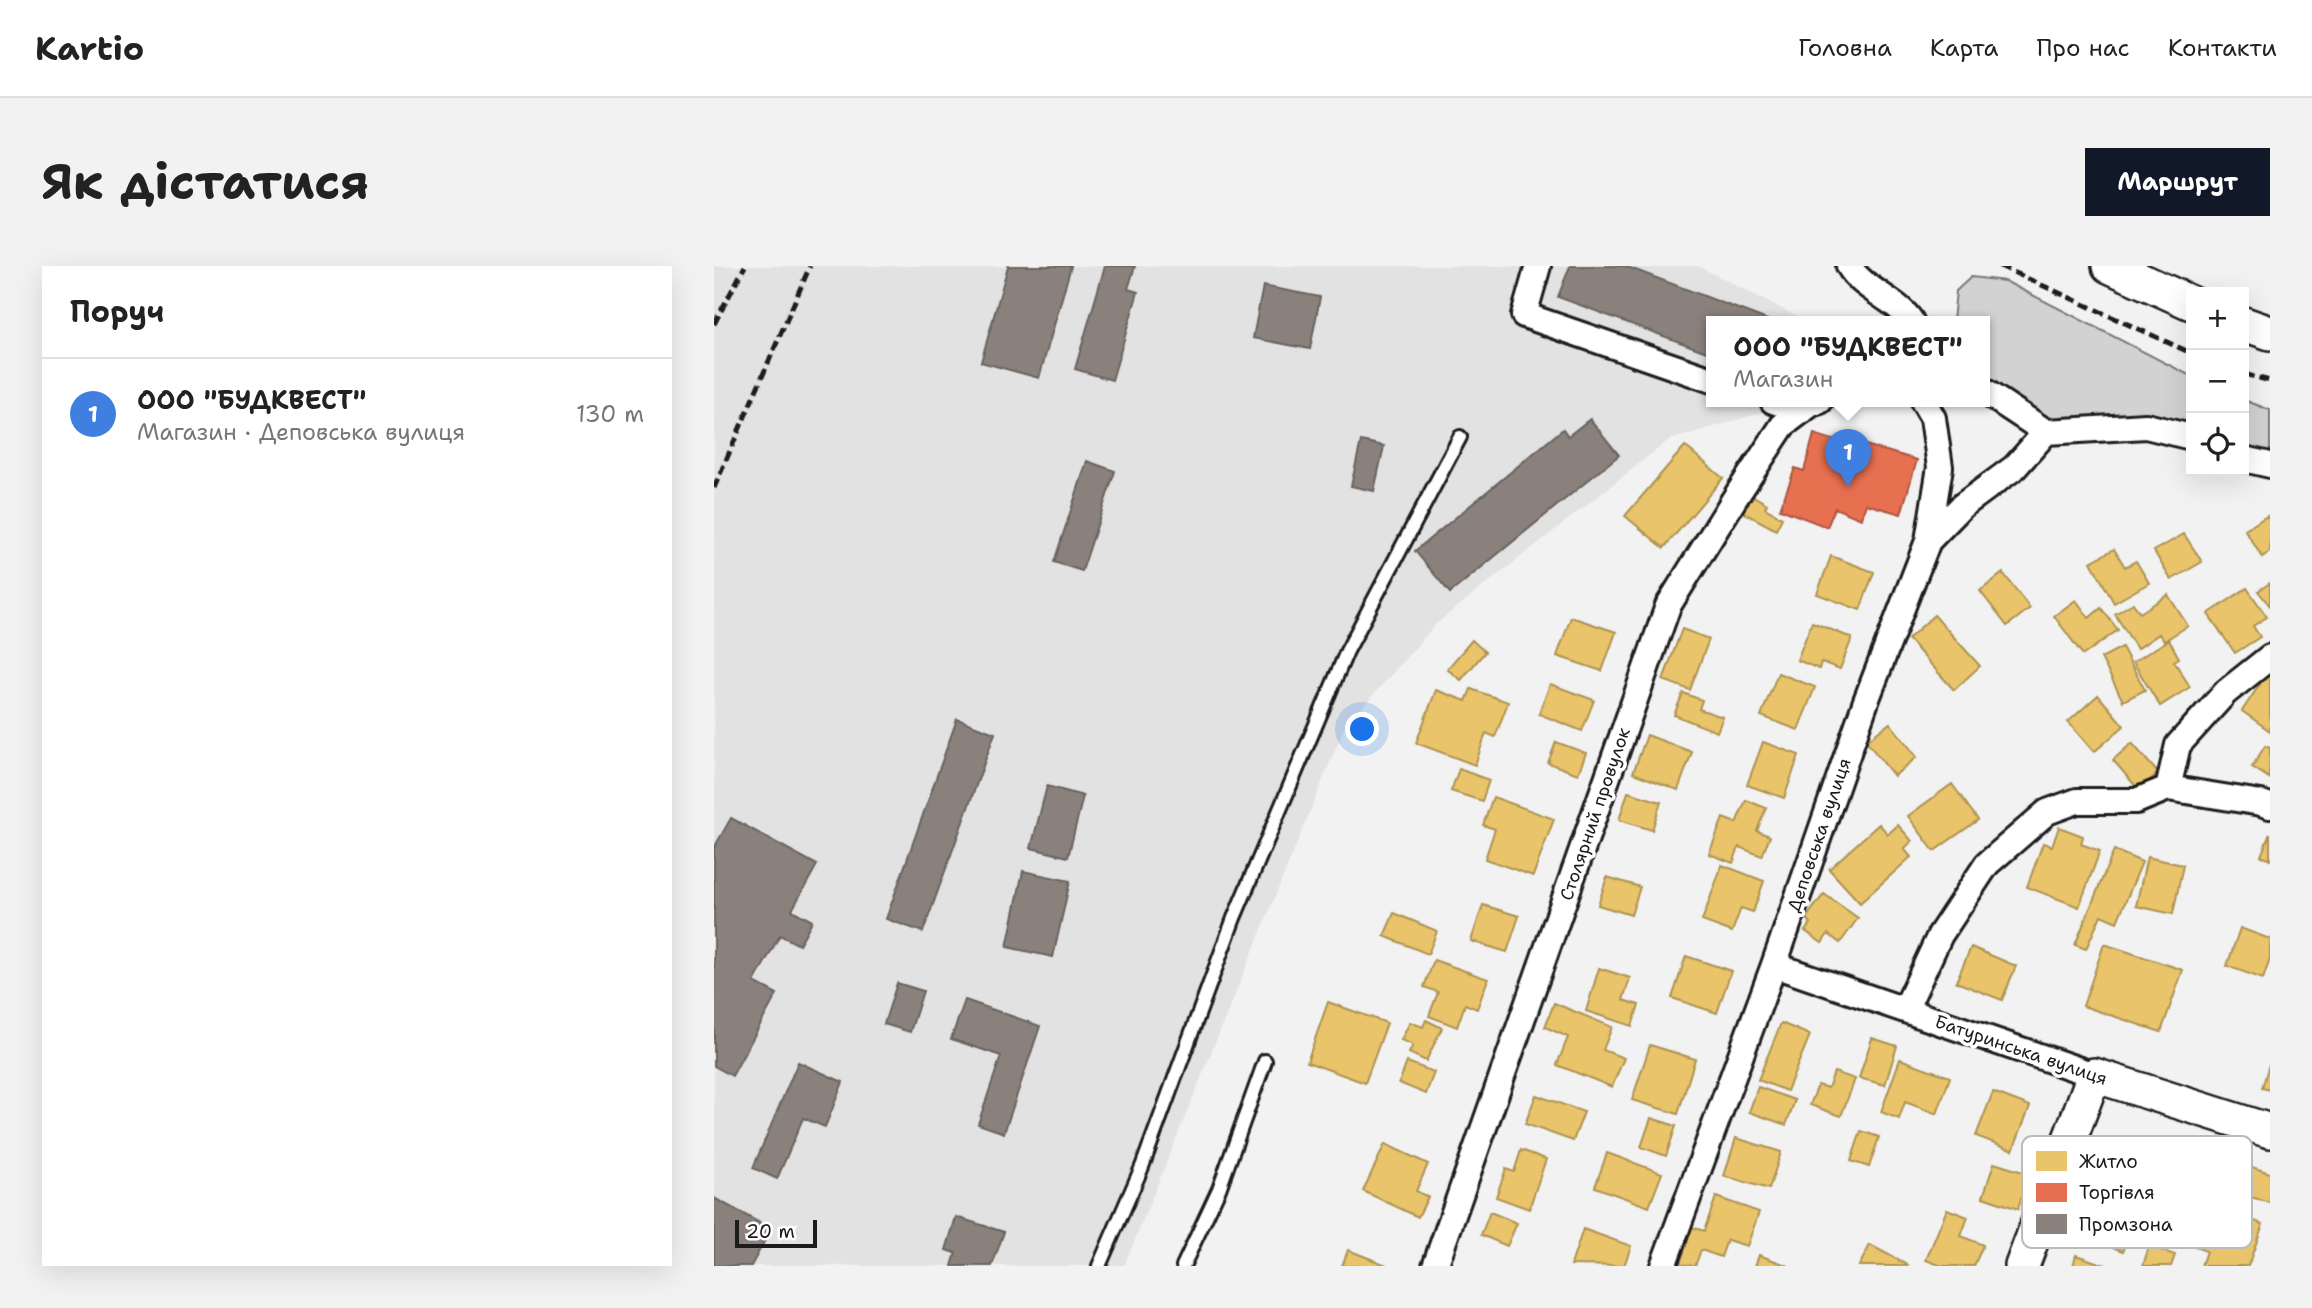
<!DOCTYPE html>
<html lang="uk">
<meta charset="utf-8">
<style>
body{margin:0;font-family:"Shantell Sans",sans-serif;background:#f2f2f2;color:#222}
.controls{position:absolute;right:21px;top:21px;display:grid;overflow:hidden;border-radius:0px;box-shadow:0 7px 28px #0002}
.controls button{width:63px;height:63px;display:grid;place-items:center;padding:0;border:0;border-bottom:2px solid #e0e0e0;background:#fff;color:#222;font:35px sans-serif}
.scale{position:absolute;left:21px;bottom:18px;width:82px;box-sizing:border-box;padding-left:7px;border:4px solid #1c1c1c;border-top:0;font-size:19px;line-height:24px;white-space:nowrap;color:#1c1c1c;-webkit-text-stroke:5px #fff;paint-order:stroke}
.you{position:absolute;left:649px;top:464px;width:24px;height:24px;margin:-18px;border:5px solid #fff;border-radius:50%;background:#1a73e8;box-shadow:0 0 0 10px #1a73e833}
.badge{display:grid;place-items:center;width:46px;height:46px;border-radius:50%;background:#111827;color:#fff;font-size:23px;font-weight:700}
.pin{position:absolute;translate:-50% -58px;filter:drop-shadow(0 2px 4px #0008)}
.pin::after{content:'';position:absolute;top:37px;width:24px;height:21px;background:inherit;clip-path:polygon(0 0,100% 0,50% 100%)}
.popup{position:absolute;left:992px;top:50px;width:284px;height:91px;box-sizing:border-box;display:grid;place-content:center;border-radius:0px;background:#fff;filter:drop-shadow(0 2px 5px #0005);font-size:23px;white-space:nowrap;color:#767676}
.popup b{font-size:26px;color:#222}
.popup::after{content:'';position:absolute;left:50%;top:100%;margin-left:-14px;border:14px solid transparent;border-top-color:#fff}
.list{margin:0;padding:0;list-style:none}
h2{display:flex;justify-content:space-between;align-items:center;height:91px;margin:0;padding:0 28px;font-size:30px}
h2 small{font-size:23px;font-weight:400;color:#767676}
.list li{display:grid;grid-template-columns:46px 1fr auto;gap:21px;align-items:center;box-sizing:border-box;height:112px;padding:0 28px;border-top:2px solid #e0e0e0}
.list b{display:block;font-size:26px;white-space:nowrap}
.list p{margin:0;font-size:23px;white-space:nowrap;color:#767676}
.list em{font-size:23px;font-style:normal;color:#767676}
.icon{flex:none;width:38px;height:38px;fill:none;stroke:currentColor;stroke-width:2;stroke-linecap:round;stroke-linejoin:round}
.map{position:relative;flex:none;width:1556px;height:1000px;overflow:hidden;border-radius:0px}
header{display:flex;align-items:center;gap:42px;box-sizing:border-box;height:98px;padding:0 35px;background:#fff;border-bottom:2px solid #e0e0e0}
header strong{font-size:33px}
nav{display:flex;gap:38px;margin-inline-start:auto;font-size:24px}
.intro{display:flex;align-items:center;justify-content:space-between;box-sizing:border-box;height:168px;padding:0 42px}
h1{margin:0;font-size:49px}
.button{padding:18px 32px;border-radius:0px;background:#111827;color:#fff;font-size:24px;font-weight:700}
main{display:flex;gap:42px;padding:0 42px}
aside{flex:1;background:#fff;border-radius:0px;box-shadow:0 7px 28px #0002}
.map>svg:first-child{display:block}
.built{fill:#e2e2e2}
.green{fill:#d2d2d2;stroke:#777;stroke-width:2}
.homes{fill:#e9c46a;stroke:#ac9253;stroke-width:2}
.shops{fill:#e76f51;stroke:#aa5641;stroke-width:2}
.industry{fill:#8a817c;stroke:#69635f;stroke-width:2}
.lines{fill:none;stroke-linecap:round;stroke-linejoin:round}
.lane-casing{stroke:#1c1c1c;stroke-width:18}
.street-casing{stroke:#1c1c1c;stroke-width:30}
.secondary-casing{stroke:#1c1c1c;stroke-width:38}
.lane{stroke:#fff;stroke-width:12}
.street{stroke:#fff;stroke-width:24}
.secondary{stroke:#fff;stroke-width:33}
.rail{stroke:#1c1c1c;stroke-width:5;stroke-dasharray:10 5;stroke-linecap:butt}
.labels{text-anchor:middle;dominant-baseline:central;stroke-width:7;stroke-linejoin:round;paint-order:stroke}
.street-label{font-size:18px;fill:#1c1c1c;stroke:#fff}
.key{fill:#fff;stroke:#bbb;stroke-width:2}
.key-label{font-size:19px;fill:#1c1c1c}
</style>
<header>
<strong>Kartio</strong>
<nav><a>Головна</a><a>Карта</a><a>Про нас</a><a>Контакти</a></nav>
</header>
<div class="intro"><h1>Як дістатися</h1><a class="button">Маршрут</a></div>
<main>
<aside>
<h2>Поруч<small></small></h2>
<ul class="list">
<li><span class="badge" style="background:#3f7fe0">1</span><div><b>ООО &quot;БУДКВЕСТ&quot;</b><p>Магазин · Деповська вулиця</p></div><em>130 m</em></li>
</ul>
</aside>
<div class="map">
<svg width="1556" height="1000" viewBox="0 0 1556 1000">
<rect width="100%" height="100%" fill="#f2f2f2"/>
<filter id="ink" filterUnits="userSpaceOnUse"><feTurbulence type="fractalNoise" baseFrequency=".0143" numOctaves="2"/><feDisplacementMap in="SourceGraphic" scale="14" xChannelSelector="R" yChannelSelector="G"/><feConvolveMatrix kernelMatrix="1 2 1 2 8 2 1 2 1" color-interpolation-filters="sRGB"/></filter>
<g filter="url(#ink)">
<!-- built -->
<path class="built" d="M0,0H984L1092,55H998V135H1065L1063,142L955,174L722,358L630,462L410,1000H0Z"/>
<!-- green -->
<path class="green" d="M1257,11L1291,15L1477,110V166L1329,159L1271,121L1270,55H1239L1242,25Z
M1530,134L1556,144V196L1530,188Z"/>
<!-- homes -->
<path class="homes" d="M971,180L1009,212L950,282L911,250Z
M1036,228L1053,238L1051,242L1068,252L1062,264L1027,245Z
M1553,250L1556,255V286L1548,291L1531,264Z
M1470,268L1488,296L1457,314L1440,285Z
M1400,283L1411,301L1422,295L1435,317L1400,337L1377,296Z
M1117,290L1160,306L1146,344L1103,328Z
M1289,307L1316,342L1293,360L1266,325Z
M1556,317V340L1544,325Z
M1533,322L1553,351L1539,360L1546,371L1521,387L1494,348Z
M1454,329L1474,360L1450,375L1445,368L1423,383L1401,348L1419,337L1426,347Z
M1362,334L1375,352L1387,342L1404,364L1369,389L1340,350Z
M1220,349L1266,400L1240,424L1194,373Z
M857,351L902,366L888,405L843,390Z
M1098,356L1138,372L1126,403L1107,396L1105,403L1083,394Z
M968,363L995,373L976,424L949,414Z
M758,374L771,386L747,414L733,403Z
M1455,374L1465,392L1460,395L1476,421L1446,440L1419,396Z
M1408,381L1431,424L1409,435L1387,392Z
M1064,407L1101,421L1084,464L1047,450Z
M1552,409L1556,412V465L1528,445Z
M836,418L880,434L868,465L825,448Z
M757,423L794,436L781,471L772,467L761,499L702,477L722,424L752,435Z
M969,427L988,434L985,443L1009,451L1003,466L960,449Z
M1384,429L1410,460L1380,486L1354,456Z
M1176,457L1203,491L1180,510L1152,475Z
M933,469L978,486L964,524L919,507Z
M842,476L872,487L864,508L834,497Z
M1049,476L1085,489L1070,532L1033,519Z
M1418,477L1444,507L1425,524L1399,494Z
M1551,480L1556,482L1555,512L1538,501Z
M745,503L775,514L768,535L737,525Z
M1238,518L1264,554L1220,585L1194,550Z
M914,526L947,536L938,564L905,554Z
M779,531L840,553L819,610L771,593L781,563L769,559Z
M1032,534L1052,542L1043,565L1056,570L1048,590L1025,581L1019,597L995,588L1009,552L1022,557Z
M1165,558L1174,568L1184,559L1198,575L1190,583L1197,591L1146,637L1115,603Z
M1345,561L1369,570L1367,578L1386,585L1365,641L1313,621L1329,577L1338,580Z
M1556,567V594L1547,590Z
M1400,584L1428,596L1403,656L1387,649L1372,683L1361,679Z
M1433,591L1469,599L1459,648L1422,640Z
M1008,599L1050,615L1039,646L1027,642L1018,666L988,655Z
M893,611L926,621L917,649L884,639Z
M1110,628L1144,652L1126,677L1114,668L1108,677L1091,665L1097,657L1092,652Z
M769,639L805,650L793,686L757,675Z
M680,647L723,665L714,688L670,670Z
M1526,662L1556,673V693L1549,713L1513,700Z
M1390,678L1469,704L1447,766L1369,740Z
M1257,681L1302,700L1288,734L1242,716Z
M972,690L1017,705L1003,747L958,732Z
M720,694L774,713L763,743L751,738L743,761L715,750L724,726L710,721Z
M885,702L916,712L909,734L925,739L918,760L872,745Z
M614,736L673,757L651,817L593,796Z
M840,737L898,761L889,784L910,792L898,821L843,799L854,771L831,761Z
M712,754L728,762L712,795L695,787L699,779L687,774L696,756L709,761Z
M1067,757L1096,769L1073,825L1044,814Z
M1158,772L1183,780L1171,819L1145,812Z
M936,779L981,793L964,848L918,834Z
M1186,793L1236,811L1223,848L1191,836L1185,853L1167,846Z
M1556,795V824L1548,822Z
M693,796L720,806L712,828L685,817Z
M1120,806L1141,813L1127,850L1096,839L1104,819L1114,822Z
M1044,821L1081,834L1072,859L1035,846Z
M1279,826L1316,840L1299,884L1262,870Z
M822,829L870,846L859,875L811,858Z
M937,852L962,860L952,890L927,881Z
M1147,865L1165,871L1155,901L1137,895Z
M1022,872L1067,886L1055,923L1010,910Z
M1442,874L1489,892L1470,941L1422,923Z
M671,878L714,898L702,925L714,931L704,951L649,925Z
M807,884L832,893L815,943L782,931L792,903L800,906Z
M893,887L948,907L935,941L881,921Z
M1280,897L1315,908L1304,943L1269,931Z
M1529,898L1556,907V937L1521,926Z
M1390,925L1439,947L1428,970L1418,966L1409,985L1371,969Z
M1002,931L1045,946L1033,980L1013,974L1007,991L987,984L981,1000L966,998L978,961L990,965Z
M1482,934L1549,958L1534,1000H1487L1492,985L1467,976Z
M1233,943L1254,951L1247,970L1269,979L1260,1000H1228L1212,994Z
M776,946L803,957L793,980L767,969Z
M869,963L917,980L910,1000L857,999Z
M1156,979L1194,999L1193,1000H1145Z
M1435,980L1461,989L1457,1000H1429Z
M634,984L675,1000H628Z
M1045,989L1075,1000H1041Z
M1362,989L1394,1000H1359Z"/>
<!-- shops -->
<path class="shops" d="M1100,168L1144,182L1145,177L1203,194L1187,248L1152,238L1147,253L1121,242L1113,261L1066,243L1081,202L1090,205Z"/>
<!-- industry -->
<path class="industry" d="M294,0H357L325,112L267,96Z
M391,0H421L414,23L424,26L398,114L361,103Z
M856,0H911L1056,55H998V88L844,31Z
M549,20L606,31L596,83L539,72Z
M876,153L905,189L736,327L701,285L849,163L854,170Z
M647,175L670,180L660,225L637,220Z
M373,195L401,205L368,305L340,296Z
M243,453L281,467L209,666L172,653Z
M333,520L369,530L354,591L317,582Z
M17,552L103,599L78,644L98,655L85,679L66,669L40,716L63,728L18,810L0,800V582Z
M309,605L356,615L339,691L293,681Z
M183,717L209,725L196,766L170,758Z
M251,734L326,760L290,867L264,858L287,790L237,773Z
M84,796L129,816L111,861L89,852L63,913L39,902Z
M0,932L57,963L37,1000H0Z
M242,951L290,966L278,1000H238L242,987L232,984Z"/>
<g class="lines">
<!-- lane casing -->
<g class="lane-casing">
<path id="lane" d="M385,1000L428,901L520,652L633,385L746,171
M469,1000L505,923L551,795"/>
</g>
<!-- street casing -->
<g class="street-casing">
<path id="street" d="M824,0L810,49L998,114
M1135,0C1149,24 1181,32 1197,55
M1270,125L1332,166
M1059,135L1088,145
M1530,193L1556,199
M1214,275L1248,240L1301,201L1332,166L1432,160L1477,171
M1454,522L1547,537L1556,540
M1060,699L1380,809
M1191,744L1226,669L1273,598L1333,546L1363,535H1422L1454,522L1464,479L1512,426L1556,391
M721,1000L954,340L1021,232L1069,159L1097,138L1106,135
M949,1000L1060,699L1152,435L1214,275L1226,201L1219,152L1209,135"/>
</g>
<!-- secondary casing -->
<g class="secondary-casing">
<path id="secondary" d="M1395,0L1477,37
M1530,58L1556,67
M1308,1000L1380,809L1556,865"/>
</g>
<!-- lane -->
<use href="#lane" class="lane"/>
<!-- street -->
<use href="#street" class="street"/>
<!-- secondary -->
<use href="#secondary" class="secondary"/>
<!-- rail -->
<path class="rail" d="M1286,0L1477,87
M0,58L31,0
M1530,108L1556,115
M0,222L96,0"/>
</g>
</g>
<g class="labels">
<!-- street labels -->
<g class="street-label">
<text transform="translate(881 548) rotate(-71)">Столярний провулок</text>
<text transform="translate(1105 569) rotate(-71)">Деповська вулиця</text>
<text transform="translate(1307 784) rotate(19)">Батуринська вулиця</text>
</g>
</g>
<!-- legend -->
<rect x="1308" y="870" width="230" height="112" rx="10" class="key"/>
<rect x="1322" y="885" width="31" height="20" fill="#e9c46a"/>
<rect x="1322" y="917" width="31" height="19" fill="#e76f51"/>
<rect x="1322" y="948" width="31" height="20" fill="#8a817c"/>
<g class="key-label">
<text x="1365" y="902">Житло</text>
<text x="1365" y="933">Торгівля</text>
<text x="1365" y="965">Промзона</text>
</g>
</svg>
<div class="controls">
<button>+</button>
<button>−</button>
<button><svg class="icon" aria-label="locate" viewBox="0 0 24 24"><circle cx="12" cy="12" r="6"/><path d="M12 2v4M12 18v4M2 12h4M18 12h4"/></svg></button>
</div>
<div class="scale">20 m</div>
<div class="you"></div>
<div class="pin badge" style="left:1134px;top:221px;background:#3f7fe0">1</div>
<div class="popup"><b>ООО &quot;БУДКВЕСТ&quot;</b>Магазин</div>
</div>
</main>
